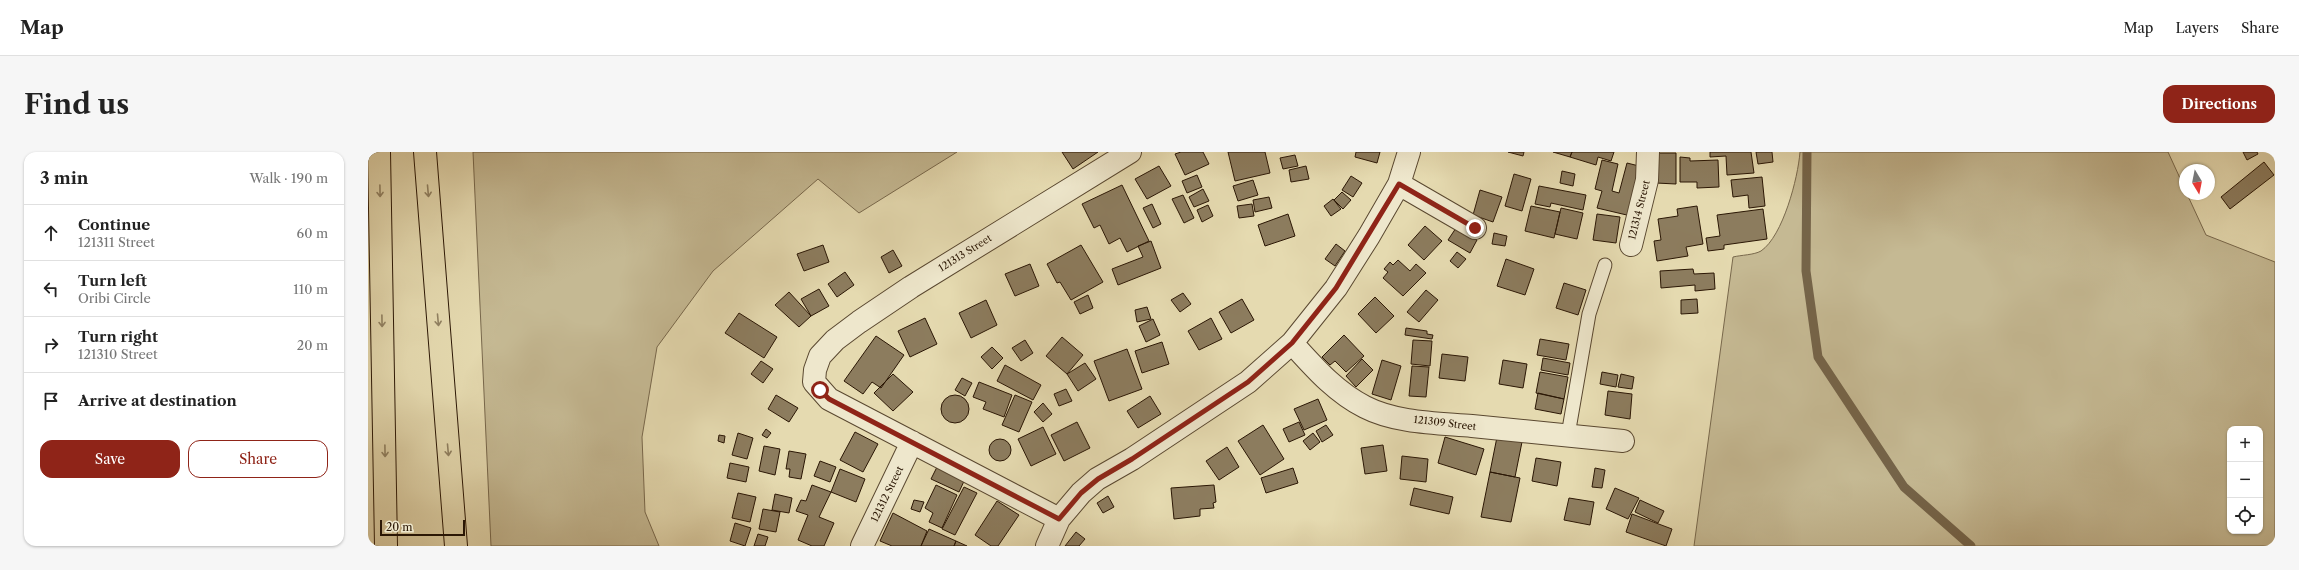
<!DOCTYPE html>
<meta charset="utf-8">
<style>
body{margin:0;font-family:"Libre Caslon Text",serif;background:#f6f6f6;color:#222}
.controls{position:absolute;right:12px;bottom:12px;display:grid;overflow:hidden;border-radius:8px;box-shadow:0 1px 3px #0004}
.controls button{width:36px;height:36px;display:grid;place-items:center;padding:0;border:0;border-bottom:1px solid #e0e0e0;background:#fff;color:#222;font:20px sans-serif}
.compass{position:absolute;left:1811px;top:12px;width:36px;height:36px;border-radius:50%;background:#fff;box-shadow:0 1px 3px #0004;rotate:170deg}
.scale{position:absolute;left:12px;bottom:10px;width:85px;box-sizing:border-box;padding-left:4px;border:2px solid #2b1705;border-top:0;font-size:11px;line-height:14px;white-space:nowrap;color:#2b1705;-webkit-text-stroke:3px #eee7cc;paint-order:stroke}
.stop{position:absolute;width:12px;height:12px;margin:-9px;border:3px solid #8f2418;border-radius:50%;background:#fff}
.stop.end{background:#8f2418;border-color:#fff;box-shadow:0 1px 4px #0008}
.list{margin:0;padding:0;list-style:none}
h2{display:flex;justify-content:space-between;align-items:center;height:52px;margin:0;padding:0 16px;font-size:17px}
h2 small{font-size:13px;font-weight:400;color:#767676}
.list li{display:grid;grid-template-columns:26px 1fr auto;gap:12px;align-items:center;box-sizing:border-box;height:56px;padding:0 16px;border-top:1px solid #e0e0e0}
.list b{display:block;font-size:15px;white-space:nowrap}
.list p{margin:0;font-size:13px;white-space:nowrap;color:#767676}
.list em{font-size:13px;font-style:normal;color:#767676}
.actions{display:flex;gap:8px;padding:12px 16px}
.actions a{flex:1;padding:9px 0;border:1px solid #8f2418;border-radius:12px;text-align:center;font-size:14px;color:#8f2418}
.actions .main{background:#8f2418;color:#fff}
.icon{flex:none;width:22px;height:22px;fill:none;stroke:currentColor;stroke-width:2;stroke-linecap:round;stroke-linejoin:round}
.map{position:relative;flex:none;width:1907px;height:394px;overflow:hidden;border-radius:12px}
header{display:flex;align-items:center;gap:24px;box-sizing:border-box;height:56px;padding:0 20px;background:#fff;border-bottom:1px solid #e0e0e0}
header strong{font-size:19px}
nav{display:flex;gap:22px;margin-inline-start:auto;font-size:14px}
.intro{display:flex;align-items:center;justify-content:space-between;box-sizing:border-box;height:96px;padding:0 24px}
h1{margin:0;font-size:28px}
.button{padding:10px 18px;border-radius:12px;background:#8f2418;color:#fff;font-size:14px;font-weight:700}
main{display:flex;gap:24px;padding:0 24px}
aside{flex:1;background:#fff;border-radius:12px;box-shadow:0 1px 3px #0004}
.map>svg:first-child{display:block}
.green{fill:#c5b993;stroke:#78684c;fill-rule:evenodd}
.lines{fill:none;stroke-linecap:round;stroke-linejoin:round}
.stream{stroke:#756449;stroke-width:9}
.building{fill:#8c7c5e;stroke:#2b1705}
.service-casing{stroke:#5a4830;stroke-width:15}
.minor-casing{stroke:#5a4830;stroke-width:24}
.motorway-casing{stroke:#2b1705;stroke-width:24}
.service{stroke:#eee7cc;stroke-width:13}
.minor{stroke:#eee7cc;stroke-width:22}
.motorway{stroke:#e5dab0;stroke-width:22}
.oneway{stroke:#918263}
.route{stroke:#8f2418;stroke-width:5}
.labels{text-anchor:middle;dominant-baseline:central;stroke-width:3;stroke-linejoin:round;paint-order:stroke}
.street-label{font-size:10px;fill:#2b1705;stroke:#eee7cc}
</style>
<header>
<strong>Map</strong>
<nav><a>Map</a><a>Layers</a><a>Share</a></nav>
</header>
<div class="intro"><h1>Find us</h1><a class="button">Directions</a></div>
<main>
<aside>
<h2>3 min<small>Walk · 190 m</small></h2>
<ul class="list">
<li><svg class="icon" aria-label="ahead" viewBox="0 0 24 24"><path d="M12 20V5M6 11l6-6 6 6"/></svg><div><b>Continue</b><p>121311 Street</p></div><em>60 m</em></li>
<li><svg class="icon" aria-label="left" viewBox="0 0 24 24"><path d="M17 20v-9H6M10 6l-5 5 5 5"/></svg><div><b>Turn left</b><p>Oribi Circle</p></div><em>110 m</em></li>
<li><svg class="icon" aria-label="right" viewBox="0 0 24 24"><path d="M7 20v-9h11M14 6l5 5-5 5"/></svg><div><b>Turn right</b><p>121310 Street</p></div><em>20 m</em></li>
<li><svg class="icon" aria-label="arrive" viewBox="0 0 24 24"><path d="M6 21V4h12l-3 4 3 4H6"/></svg><div><b>Arrive at destination</b></div></li>
</ul>
<div class="actions"><a class="main">Save</a><a>Share</a></div>
</aside>
<div class="map">
<svg width="1907" height="394" viewBox="0 0 1907 394">
<rect width="100%" height="100%" fill="#e5dab0"/>
<filter id="stains"><feTurbulence type="fractalNoise" baseFrequency=".005" numOctaves="4"/><feColorMatrix values="0 0 0 0 .2 0 0 0 0 .09 0 0 0 0 .02 0 0 0 .5 -.17"/></filter>
<radialGradient id="worn" r=".72"><stop offset=".6" stop-color="#630" stop-opacity="0"/><stop offset="1" stop-color="#630" stop-opacity=".3"/></radialGradient>
<!-- green -->
<path class="green" d="M105,0H589L491,61L450,27L345,119L289,195L274,285L277,360L291,394H123Z
M1432,0H1800L1817,37V42H1819L1838,83L1907,110V394H1326L1365,105C1373,103 1386,103 1393,99C1415,84 1430,26 1432,0ZM1862,277H1892V379H1862Z"/>
<g class="lines">
<!-- stream -->
<path class="stream" d="M1439,0L1438,119L1450,205L1536,335L1603,394"/>
</g>
<!-- building -->
<path class="building" d="M694,0H730L705,17Z
M813,0H835L841,12L817,23L807,2Z
M860,0H897L902,21L867,29Z
M988,0H1012L1009,11L987,5Z
M1140,0H1156L1155,4Z
M1185,0H1204L1202,5Z
M1204,0H1246L1243,9L1230,5L1228,13L1202,5Z
M1342,0H1383L1386,21L1359,23L1358,4L1342,5Z
M1388,0H1404L1405,10L1390,12Z
M1875,0H1889L1890,2L1879,8Z
M1288,1H1308V32L1288,31Z
M927,3L930,14L915,17L912,6Z
M1312,5L1322,6V9L1350,8L1351,35L1329,36V30H1312Z
M1234,8L1250,12L1244,39L1251,41L1259,11L1275,15L1263,64L1229,56L1234,39L1227,37Z
M1896,10L1906,23L1862,57L1853,45Z
M791,14L803,34L779,47L767,27Z
M938,14L941,27L923,30L921,18Z
M1194,19L1207,22L1205,34L1192,31Z
M1146,22L1163,27L1154,59L1137,54Z
M829,23L834,35L819,41L814,29Z
M983,24L994,31L985,45L974,38Z
M1394,25L1397,54L1381,56L1380,43L1365,45L1363,28Z
M885,28L890,43L870,49L865,34Z
M754,33L781,89L759,100L752,86L741,92L732,73L726,76L714,52Z
M1171,34L1218,43L1215,58L1183,51L1182,55L1167,52Z
M835,37L841,49L826,55L821,45Z
M1112,38L1134,45L1125,70L1105,63Z
M974,40L983,48L975,57L966,48Z
M815,43L826,66L816,71L804,47Z
M901,45L904,56L887,60L885,48Z
M965,47L973,57L963,64L956,54Z
M784,52L793,72L785,76L775,56Z
M884,52L886,64L871,66L869,54Z
M840,53L845,64L834,70L829,58Z
M1163,54L1192,60L1186,86L1157,79Z
M1329,54L1335,92L1318,95L1320,104L1289,109L1286,89L1293,88L1290,67L1310,64L1309,57Z
M1193,56L1215,61L1209,87L1187,82Z
M1395,57L1399,87L1356,93V97L1340,99L1338,86L1352,84L1349,63Z
M920,62L927,84L897,94L890,73Z
M1229,62L1252,65L1248,91L1225,88Z
M1057,74L1074,89L1056,108L1040,93Z
M1088,76L1109,88L1102,101L1080,88Z
M1126,81L1139,84L1137,94L1124,92Z
M783,89L793,116L750,133L744,117L775,105L770,94Z
M968,92L977,99L967,114L957,107Z
M455,93L461,110L436,119L429,102Z
M713,93L735,130L703,148L692,130L689,131L679,112Z
M525,98L534,114L521,121L513,105Z
M1089,100L1098,107L1090,116L1082,109Z
M1138,107L1166,117L1157,143L1129,134Z
M1030,108L1042,119L1048,112L1058,121L1035,144L1015,126L1020,120L1016,117L1022,110L1025,113Z
M662,112L671,134L647,144L637,122Z
M1325,117L1326,122L1346,121L1347,137L1327,139V133L1293,136L1292,119Z
M477,120L486,133L469,145L460,132Z
M1196,131L1218,138L1210,163L1188,156Z
M451,137L461,154L443,164L433,147Z
M1058,138L1070,148L1051,170L1039,160Z
M421,140L443,164L431,175L407,153Z
M815,141L823,152L812,160L803,148Z
M720,143L725,156L712,162L706,150Z
M1007,145L1026,164L1008,181L990,162Z
M874,147L886,168L863,181L851,160Z
M1329,147L1330,161L1313,162V148Z
M618,148L629,173L603,186L591,161Z
M779,155L783,167L769,170L767,158Z
M371,161L409,185L396,206L357,181Z
M557,166L569,192L542,205L530,179Z
M843,166L854,187L831,198L820,179Z
M785,167L792,183L778,190L771,174Z
M1038,176L1059,179V182L1065,183L1064,187L1037,183Z
M976,183L996,204L978,220L967,209L962,213L954,205Z
M508,184L536,203L513,236L504,230L495,242L476,229Z
M694,185L715,203L699,222L678,204Z
M1172,187L1201,192L1198,208L1169,203Z
M657,188L665,201L653,209L644,196Z
M1045,188L1064,189L1062,214L1043,212Z
M794,190L801,212L774,221L767,199Z
M624,195L635,206L624,217L613,205Z
M759,197L774,237L741,249L726,209Z
M1074,202L1100,205L1097,229L1071,226Z
M1175,206L1202,211L1200,223L1173,218Z
M994,207L1005,218L988,235L978,224Z
M1014,208L1033,214L1023,248L1004,242Z
M1135,208L1159,212L1155,236L1131,232Z
M393,209L405,217L395,231L383,222Z
M717,211L728,227L710,239L699,222Z
M637,213L673,233L665,248L629,229Z
M1044,214L1061,215L1058,245L1041,244Z
M1172,220L1200,225L1196,247L1168,241Z
M1234,220L1250,223L1248,235L1232,232Z
M525,222L545,240L525,259L506,241Z
M1253,222L1266,225L1264,237L1250,235Z
M594,226L604,231L597,244L587,238Z
M611,230L644,243L636,265L615,257L618,250L605,245Z
M698,237L704,249L691,254L686,242Z
M1240,239L1264,242L1262,267L1237,263Z
M1170,241L1196,247L1193,262L1167,257Z
M573 257a14 14 0 1 1 28 0a14 14 0 1 1-28 0Z
M408,243L430,256L421,270L400,257Z
M647,243L664,250L651,280L634,273Z
M782,244L793,262L770,276L759,259Z
M950,247L959,268L936,278L926,257Z
M675,251L684,262L675,270L666,260Z
M709,270L722,296L696,309L683,283Z
M931,270L937,283L921,290L915,277Z
M895,273L916,307L892,323L870,289Z
M958,273L965,283L954,290L948,279Z
M675,275L688,302L663,314L650,287Z
M398,277L403,281L399,286L394,283Z
M487,280L510,292L495,320L472,308Z
M370,281L385,286L379,307L364,303Z
M945,281L952,290L942,298L935,289Z
M351,283L357,284L356,291L350,289Z
M1077,285L1116,297L1108,323L1070,311Z
M1129,285L1154,290L1147,325L1122,320Z
M621 298a11 11 0 1 1 22 0a11 11 0 1 1-22 0Z
M1015,293L1019,319L997,322L993,296Z
M396,294L412,297L407,323L391,319Z
M859,295L871,315L851,328L838,309Z
M421,299L438,302L433,327L421,325L422,317H418Z
M1034,304L1060,307L1058,330L1032,327Z
M1168,306L1193,310L1189,334L1164,329Z
M452,309L468,315L462,330L446,324Z
M362,311L381,315L378,330L359,326Z
M570,313L597,327L591,340L563,327Z
M925,316L930,331L898,341L893,326Z
M1227,316L1237,318L1234,336L1224,335Z
M472,317L497,327L488,350L463,340Z
M1122,320L1152,326L1143,370L1113,365Z
M444,333L463,340L451,365L466,371L456,394H444L430,388L440,363L428,359L433,348L438,349Z
M568,333L589,343L574,376L561,370L565,361L557,356Z
M846,333L848,350L845,351L846,356L832,357V364L806,367L803,336Z
M596,335L609,341L587,383L574,377Z
M1046,336L1085,345L1081,362L1042,353Z
M1247,336L1271,346L1260,367L1238,357Z
M370,341L388,345L382,370L364,366Z
M407,342L424,346L421,361L404,358Z
M740,344L746,355L735,361L729,351Z
M1201,346L1226,350L1222,373L1196,368Z
M546,348L556,350L552,360L543,357Z
M1272,348L1296,359L1290,371L1267,360Z
M629,349L651,363L630,394H623L607,383Z
M395,357L412,360L408,380L391,377Z
M525,361L559,379L553,394H524L512,389Z
M1264,362L1304,377L1298,394L1258,380Z
M367,371L383,376L377,394L362,389Z
M561,377L588,389L586,394H553Z
M708,380L717,387L711,394H697Z
M390,382L400,385L397,394H386Z
M588,389L599,394H586Z"/>
<g class="lines">
<!-- service casing -->
<g class="service-casing">
<path id="service" d="M1200,283L1221,162L1237,113"/>
</g>
<!-- minor casing -->
<g class="minor-casing">
<path id="minor" d="M1031,32L1107,76
M1263,93L1279,28L1280,0
M924,191C945,214 967,240 997,255C1028,271 1069,271 1104,274C1154,279 1205,284 1255,289
M691,367L461,247L446,230L447,218L452,204L467,188L491,170L543,135L762,0
M494,394L544,290
M679,394L691,367L713,341L729,327L764,307L880,230L924,191L968,136L1001,84L1031,32L1041,0"/>
</g>
<!-- motorway casing -->
<g class="motorway-casing">
<path id="motorway" d="M11,0L18,394
M57,0L88,394"/>
</g>
<!-- service -->
<use href="#service" class="service"/>
<!-- minor -->
<use href="#minor" class="minor"/>
<!-- motorway -->
<use href="#motorway" class="motorway"/>
</g>
<!-- one-way arrows -->
<defs><path id="oneway-shaft" d="M-6 0H5M1.5-3L5.5 0L1.5 3" fill="none" stroke-width="1.6" stroke-linecap="round" stroke-linejoin="round"/></defs>
<g class="oneway">
<use href="#oneway-shaft" transform="translate(12 39) rotate(89)"/>
<use href="#oneway-shaft" transform="translate(60 39) rotate(85)"/>
<use href="#oneway-shaft" transform="translate(70 168) rotate(85)"/>
<use href="#oneway-shaft" transform="translate(14 169) rotate(89)"/>
<use href="#oneway-shaft" transform="translate(80 298) rotate(85)"/>
<use href="#oneway-shaft" transform="translate(17 299) rotate(89)"/>
</g>
<g class="lines">
<!-- route -->
<path class="route" d="M452,238L461,247L691,367L713,341L730,327L764,307L880,230L924,191L968,136L1031,32L1107,76"/>
</g>
<g class="labels">
<!-- street labels -->
<g class="street-label">
<text transform="translate(1271 58) rotate(-76)">121314 Street</text>
<text transform="translate(597 101) rotate(-32)">121313 Street</text>
<text transform="translate(1077 271) rotate(7)">121309 Street</text>
<text transform="translate(519 342) rotate(-64)">121312 Street</text>
</g>
</g>
<rect width="100%" height="100%" filter="url(#stains)"/>
<rect width="100%" height="100%" fill="url(#worn)"/>
</svg>
<div class="controls">
<button>+</button>
<button>−</button>
<button><svg class="icon" aria-label="locate" viewBox="0 0 24 24"><circle cx="12" cy="12" r="6"/><path d="M12 2v4M12 18v4M2 12h4M18 12h4"/></svg></button>
</div>
<svg class="compass" viewBox="-18 -18 36 36"><path d="M0-13l5 13h-10z" fill="#e53935"/><path d="M0 13l5-13h-10z" fill="#767676"/></svg>
<div class="scale">20 m</div>
<div class="stop" style="left:452px;top:238px"></div>
<div class="stop end" style="left:1107px;top:76px"></div>
</div>
</main>
